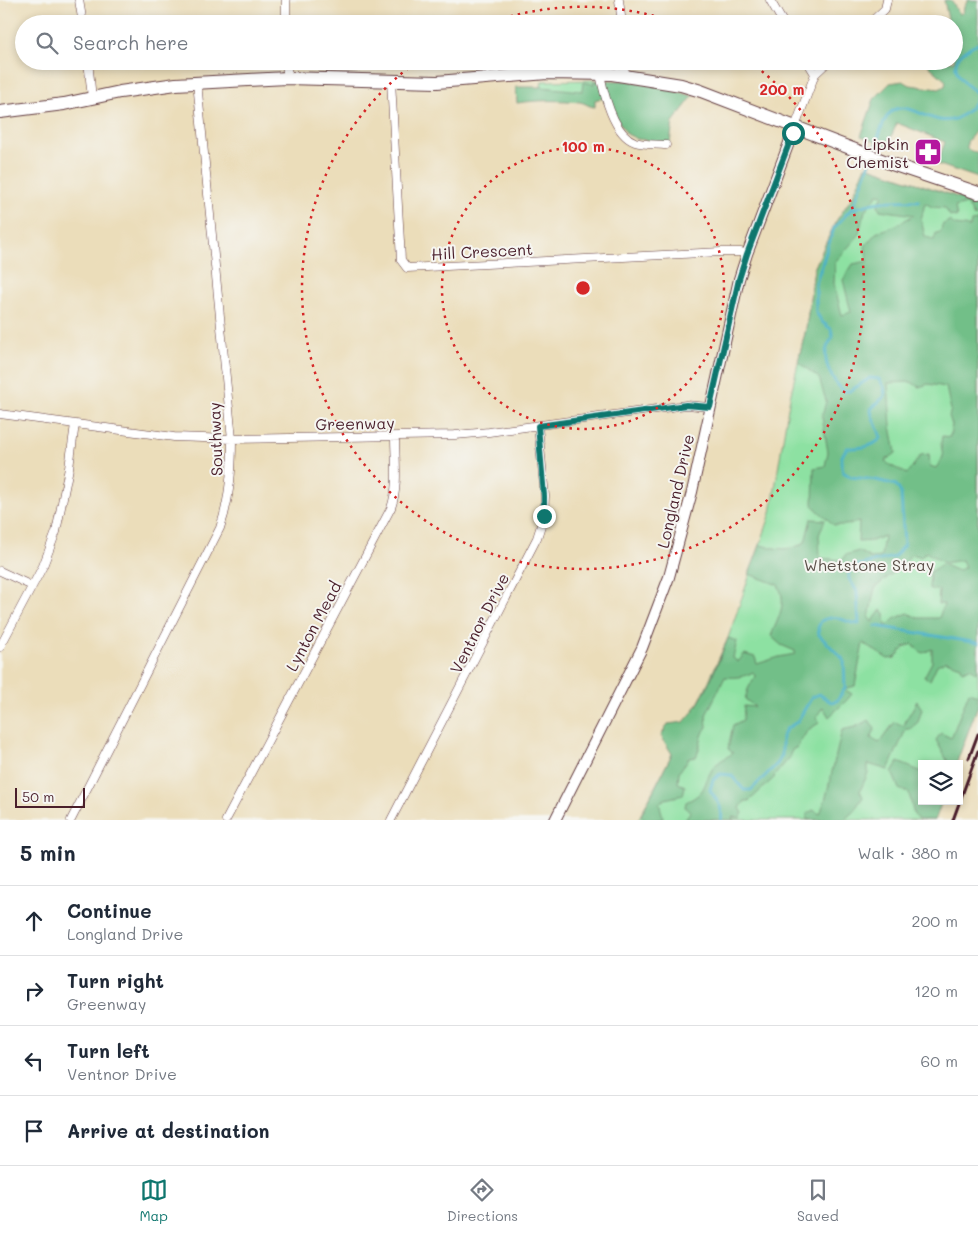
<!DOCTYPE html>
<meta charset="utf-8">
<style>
body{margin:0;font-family:Mali,sans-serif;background:#f6f6f7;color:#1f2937}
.controls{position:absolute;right:15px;bottom:15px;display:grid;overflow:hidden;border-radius:0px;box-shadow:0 2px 8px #0003}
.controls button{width:45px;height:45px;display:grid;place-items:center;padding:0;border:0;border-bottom:1px solid #e0e1e3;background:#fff;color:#1f2937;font:25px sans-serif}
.scale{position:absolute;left:15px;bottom:12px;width:70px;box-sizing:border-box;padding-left:5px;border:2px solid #4a1f2b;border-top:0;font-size:14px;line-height:18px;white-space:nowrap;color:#4a1f2b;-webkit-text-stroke:4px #f6f6f2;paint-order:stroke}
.stop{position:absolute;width:15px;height:15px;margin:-11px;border:4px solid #0f766e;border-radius:50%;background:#fff}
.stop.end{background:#0f766e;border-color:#fff;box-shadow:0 1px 5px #0008}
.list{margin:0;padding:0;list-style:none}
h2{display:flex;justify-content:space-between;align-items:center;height:65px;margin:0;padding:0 20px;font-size:21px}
h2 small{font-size:16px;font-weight:400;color:#747a83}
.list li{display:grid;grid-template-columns:32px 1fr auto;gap:15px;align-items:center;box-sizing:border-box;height:70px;padding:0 20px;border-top:1px solid #e0e1e3}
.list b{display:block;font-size:19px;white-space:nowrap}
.list p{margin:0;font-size:16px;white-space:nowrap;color:#747a83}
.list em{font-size:16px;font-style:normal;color:#747a83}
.icon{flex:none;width:28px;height:28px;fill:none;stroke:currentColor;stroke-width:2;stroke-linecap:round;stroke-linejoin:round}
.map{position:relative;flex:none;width:978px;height:820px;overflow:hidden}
.search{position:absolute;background:#fff;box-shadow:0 2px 8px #0003;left:15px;right:15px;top:15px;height:55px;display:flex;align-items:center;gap:12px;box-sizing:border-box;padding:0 18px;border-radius:28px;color:#747a83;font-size:19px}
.sheet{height:345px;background:#fff}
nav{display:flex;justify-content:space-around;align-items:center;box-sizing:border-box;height:70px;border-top:1px solid #e0e1e3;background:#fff;font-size:14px;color:#747a83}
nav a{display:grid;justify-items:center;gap:2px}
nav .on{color:#0f766e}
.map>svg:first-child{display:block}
.green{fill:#8de1a2;stroke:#6c8066}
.forest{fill:#72bf88;stroke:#5e6f5a;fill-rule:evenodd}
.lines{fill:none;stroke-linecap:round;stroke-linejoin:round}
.stream{stroke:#48b1c6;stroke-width:3}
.minor-casing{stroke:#623c40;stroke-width:9}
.tertiary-casing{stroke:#623c40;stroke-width:12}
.primary-casing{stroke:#623c40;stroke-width:14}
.minor{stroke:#fff;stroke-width:8}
.tertiary{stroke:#fff;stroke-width:10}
.primary{stroke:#fff;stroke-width:12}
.rail{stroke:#4a1f2b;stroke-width:3}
.route{stroke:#0f766e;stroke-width:6}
.ring{fill:none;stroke:#d62828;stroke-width:2.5;stroke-dasharray:2.5 5}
.labels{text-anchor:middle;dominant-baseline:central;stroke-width:4;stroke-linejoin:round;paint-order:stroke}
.poi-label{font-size:16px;fill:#4a1f2b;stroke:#f6f6f2;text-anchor:end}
.street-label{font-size:16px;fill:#4a1f2b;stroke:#f6f6f2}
.park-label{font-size:16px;fill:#5b5049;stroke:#f6f6f2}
.centre{fill:#d62828;stroke:#f6f6f2;stroke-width:2.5}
.ring-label{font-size:15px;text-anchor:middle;font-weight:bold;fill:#d62828;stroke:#f6f6f2;stroke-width:4;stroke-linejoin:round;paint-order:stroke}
</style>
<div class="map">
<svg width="978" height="820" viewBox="0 0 978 820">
<rect width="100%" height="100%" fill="#f6f6f2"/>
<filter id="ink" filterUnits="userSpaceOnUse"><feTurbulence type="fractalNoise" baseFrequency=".02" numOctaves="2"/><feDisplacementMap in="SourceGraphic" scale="10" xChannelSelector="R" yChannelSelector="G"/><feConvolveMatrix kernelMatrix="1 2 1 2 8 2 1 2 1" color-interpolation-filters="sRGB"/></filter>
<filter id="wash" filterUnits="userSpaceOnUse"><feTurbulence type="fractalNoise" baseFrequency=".0096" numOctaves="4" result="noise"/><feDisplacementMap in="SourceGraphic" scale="20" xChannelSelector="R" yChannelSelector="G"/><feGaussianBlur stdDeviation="1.12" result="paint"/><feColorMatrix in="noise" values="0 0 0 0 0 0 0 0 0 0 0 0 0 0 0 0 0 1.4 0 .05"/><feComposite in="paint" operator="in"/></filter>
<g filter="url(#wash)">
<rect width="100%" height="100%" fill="#ebddba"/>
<!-- green -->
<path class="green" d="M594,80V84L582,92L541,87L542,81Z
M866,166L978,204V705L956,764H922V801H942L935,820H638L703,694L728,638L771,513L789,402L806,329L814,269L835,223L853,196Z"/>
<!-- forest -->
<path class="forest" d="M944,0H951L959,14L963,13L964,7L968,0H978V128L967,142V149L978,154V178L937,164L945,142L897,123L887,146L861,136L874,99L890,83L903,81L910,85L939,89L945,86L946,81L928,65L932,61H954V24H949Z
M594,80L630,81L657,86L693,96L673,122L670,143L637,139L627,134L602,98L595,100V107C589,107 586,103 580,102C559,100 538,100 517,103L516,87H541L582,91L583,82L594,84Z
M866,166L978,204V214L974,217L967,204L955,207L957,217L950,216L945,208L932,207L925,203L921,220L925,236L934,240L936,233L941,232L942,225L949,221L955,225L970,227L971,222L978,221V673L970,668L962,671L961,666L946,661L937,665L930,680L924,677L932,662V649L923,653L918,650L913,644L905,647L895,658L888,659L863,643L855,686L844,689L852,694L847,700L829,717L823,707L817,716L819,723L808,730L796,748L793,749L790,754L791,756L774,776L775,777L749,801H745L740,808L743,813L740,818L733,817L732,819L735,820H684L691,811L685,807L686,802C708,792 702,785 713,768C717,762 727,757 733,753L728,749L733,725L743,720L744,706L755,707L745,699L748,689L755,676L753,672C745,677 735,678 725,677L706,715L707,727C700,735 701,747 696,757L689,758L679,772L678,783L685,786L683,795L665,799L659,803L663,817L659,820H646L641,815L672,754L661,736L668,724L684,722C706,699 716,666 728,638L737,641L733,658L738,662L744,654L755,657L757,664L779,657L795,654V651L781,645L771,636C778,618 788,603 778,585L749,574L760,545C777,549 790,552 805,542L811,519L825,520L819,535L820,558L843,560L845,555L859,551L870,558L881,557L884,536L872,541L858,542L859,522L846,525H834L813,506L814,468L825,466L828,452L822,417L826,401L819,378L798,362L806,329L814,269L835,223L853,196ZM878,194L883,195L878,205L880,210L914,215L896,225L876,233L865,246L868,261L853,264L843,280L851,312L842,315L834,284L835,262L858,236L865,211ZM911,382L919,387L928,384L946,387L951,410L949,416L952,425L950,437L942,436L941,444L943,457L936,468L930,466L929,454L921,455L907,474C901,470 889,466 885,461L896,453L891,426L888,383ZM926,552L944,563L962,560L965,567L958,571L942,564L930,572L929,589L939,590L938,604H944L939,618H918L908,613L894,619L886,627L885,613L881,610L872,622L869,618L874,592L876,587L900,567L912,554L921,557Z
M969,692L978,695V705L956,764H949L936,740L941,733L951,738Z
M917,701L922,709L918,722L910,729H906L888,770L868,764V773L860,791L863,797L853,812L844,820H807V814L813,810L820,814L826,797L842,730L855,727L869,720L875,729L871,738L879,743L895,722L904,726L906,720Z
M898,762L922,772V801H942L935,820H919L914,815L909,793L899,789L892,772Z"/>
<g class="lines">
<!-- stream -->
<path class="stream" d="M873,154C878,142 881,121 891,112C911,95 938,138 966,112C972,107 975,103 978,96C975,89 969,88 964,82C947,64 959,52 978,43
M852,210C874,200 895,200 919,201
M876,626L978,643
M721,820C724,809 716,799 710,790L713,780L720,774L731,775L744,790H751L777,764L782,755V737L786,729L797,722L812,697L819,694L831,702L837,701L845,688L844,660L819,635L818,628L821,621C839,612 842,623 859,624L857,591L849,579V571L855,566L894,557L904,545L901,493L896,485L876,480L851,477L843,472C840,462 840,457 847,448C860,448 872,448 881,438C879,427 871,420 871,409L885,396L884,387L879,379L870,378L850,391H844C833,382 822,362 827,348C828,344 831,340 833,337L831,329L822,322L816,312V283L834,228L853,207L871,160"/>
</g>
</g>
<g filter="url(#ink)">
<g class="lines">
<!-- minor casing -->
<g class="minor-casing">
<path id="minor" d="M79,0L83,24
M286,0V24
M619,0L622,24
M770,0L784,24
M869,24L885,9L887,0
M88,61L92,98
M624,61L625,75
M807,61L815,74
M600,74C604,94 613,134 635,142C644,145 656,144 666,145
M287,78V61
M391,81L401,260L407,268L721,252H741L747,254
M795,127L815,74L829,61
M0,414L174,437L232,439L455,435L489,432L686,405L710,407
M0,571L32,586
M0,647L43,566L56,532L69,468L75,424
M71,820L220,528C230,499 232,470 232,439L197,82
M226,820L391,508C399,486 395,460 395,437
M391,820L537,538L544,516L545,496L538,426"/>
</g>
<!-- tertiary casing -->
<g class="tertiary-casing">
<path id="tertiary" d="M555,820L642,648L669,577L692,492L739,279L747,254L795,127"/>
</g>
<!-- primary casing -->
<g class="primary-casing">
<path id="primary" d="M0,112L64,104L120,92L176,84L287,78L437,82L547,73L612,74L681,85L701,91L892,164L978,193"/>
</g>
<!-- minor -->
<use href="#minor" class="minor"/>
<!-- tertiary -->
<use href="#tertiary" class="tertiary"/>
<!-- primary -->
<use href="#primary" class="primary"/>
<!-- rail -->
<path class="rail" d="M969,758L978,734
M953,820L978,751"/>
</g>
</g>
<g class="lines" filter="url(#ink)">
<!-- route -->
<path class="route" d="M544,516V496L538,426L686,405L710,407L739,279L747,254L793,133"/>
</g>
<!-- distance rings -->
<g class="ring">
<circle cx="583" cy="288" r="141"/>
<path d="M489 23A281 281 0 0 1 677 23M750 62A281 281 0 1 1 416 62"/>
</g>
<!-- icons -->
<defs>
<g id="pharmacy-square" transform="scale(1.4375)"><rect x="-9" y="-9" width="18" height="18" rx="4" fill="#b5179e" stroke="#f6f6f2"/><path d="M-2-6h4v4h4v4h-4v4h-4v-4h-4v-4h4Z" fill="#fff"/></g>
</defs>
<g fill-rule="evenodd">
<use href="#pharmacy-square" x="928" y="152"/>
</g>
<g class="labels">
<!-- poi labels -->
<g class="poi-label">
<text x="909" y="143">Lipkin<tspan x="909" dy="18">Chemist</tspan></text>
</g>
<!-- street labels -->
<g class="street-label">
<text transform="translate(482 251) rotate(-3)">Hill Crescent</text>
<text transform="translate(355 423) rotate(-1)">Greenway</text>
<text transform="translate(215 439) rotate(-92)">Southway</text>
<text transform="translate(675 491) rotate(-77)">Longland Drive</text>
<text transform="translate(479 623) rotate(-63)">Ventnor Drive</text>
<text transform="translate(313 626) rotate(-62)">Lynton Mead</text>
</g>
<!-- park labels -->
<g class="park-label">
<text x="869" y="564">Whetstone Stray</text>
</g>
</g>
<circle cx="583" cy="288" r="8" class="centre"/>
<g class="ring-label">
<text x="782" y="95">200 m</text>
<text x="583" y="152">100 m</text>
</g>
</svg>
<div class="controls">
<button><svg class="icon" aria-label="layers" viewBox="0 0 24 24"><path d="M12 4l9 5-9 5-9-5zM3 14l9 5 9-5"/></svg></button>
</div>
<div class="scale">50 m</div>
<div class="stop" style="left:793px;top:133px"></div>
<div class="stop end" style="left:544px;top:516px"></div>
<div class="search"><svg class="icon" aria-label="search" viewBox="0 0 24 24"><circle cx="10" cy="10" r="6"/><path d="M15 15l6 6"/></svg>Search here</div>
</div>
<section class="sheet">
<h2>5 min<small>Walk · 380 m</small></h2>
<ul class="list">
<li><svg class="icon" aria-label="ahead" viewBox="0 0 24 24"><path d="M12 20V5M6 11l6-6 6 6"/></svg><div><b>Continue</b><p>Longland Drive</p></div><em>200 m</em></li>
<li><svg class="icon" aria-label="right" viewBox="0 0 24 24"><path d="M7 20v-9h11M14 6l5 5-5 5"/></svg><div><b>Turn right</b><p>Greenway</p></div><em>120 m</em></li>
<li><svg class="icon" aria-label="left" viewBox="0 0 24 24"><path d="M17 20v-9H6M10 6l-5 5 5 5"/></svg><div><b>Turn left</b><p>Ventnor Drive</p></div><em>60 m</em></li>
<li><svg class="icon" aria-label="arrive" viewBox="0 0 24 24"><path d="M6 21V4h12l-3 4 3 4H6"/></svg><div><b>Arrive at destination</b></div></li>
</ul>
</section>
<nav>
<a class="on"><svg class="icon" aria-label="map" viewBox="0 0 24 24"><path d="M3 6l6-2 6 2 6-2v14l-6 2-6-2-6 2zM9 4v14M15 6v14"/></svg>Map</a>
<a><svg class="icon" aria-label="directions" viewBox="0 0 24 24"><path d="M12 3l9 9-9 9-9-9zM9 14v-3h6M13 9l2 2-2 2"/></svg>Directions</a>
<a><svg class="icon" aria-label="saved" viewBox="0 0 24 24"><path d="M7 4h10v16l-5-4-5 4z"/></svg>Saved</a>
</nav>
